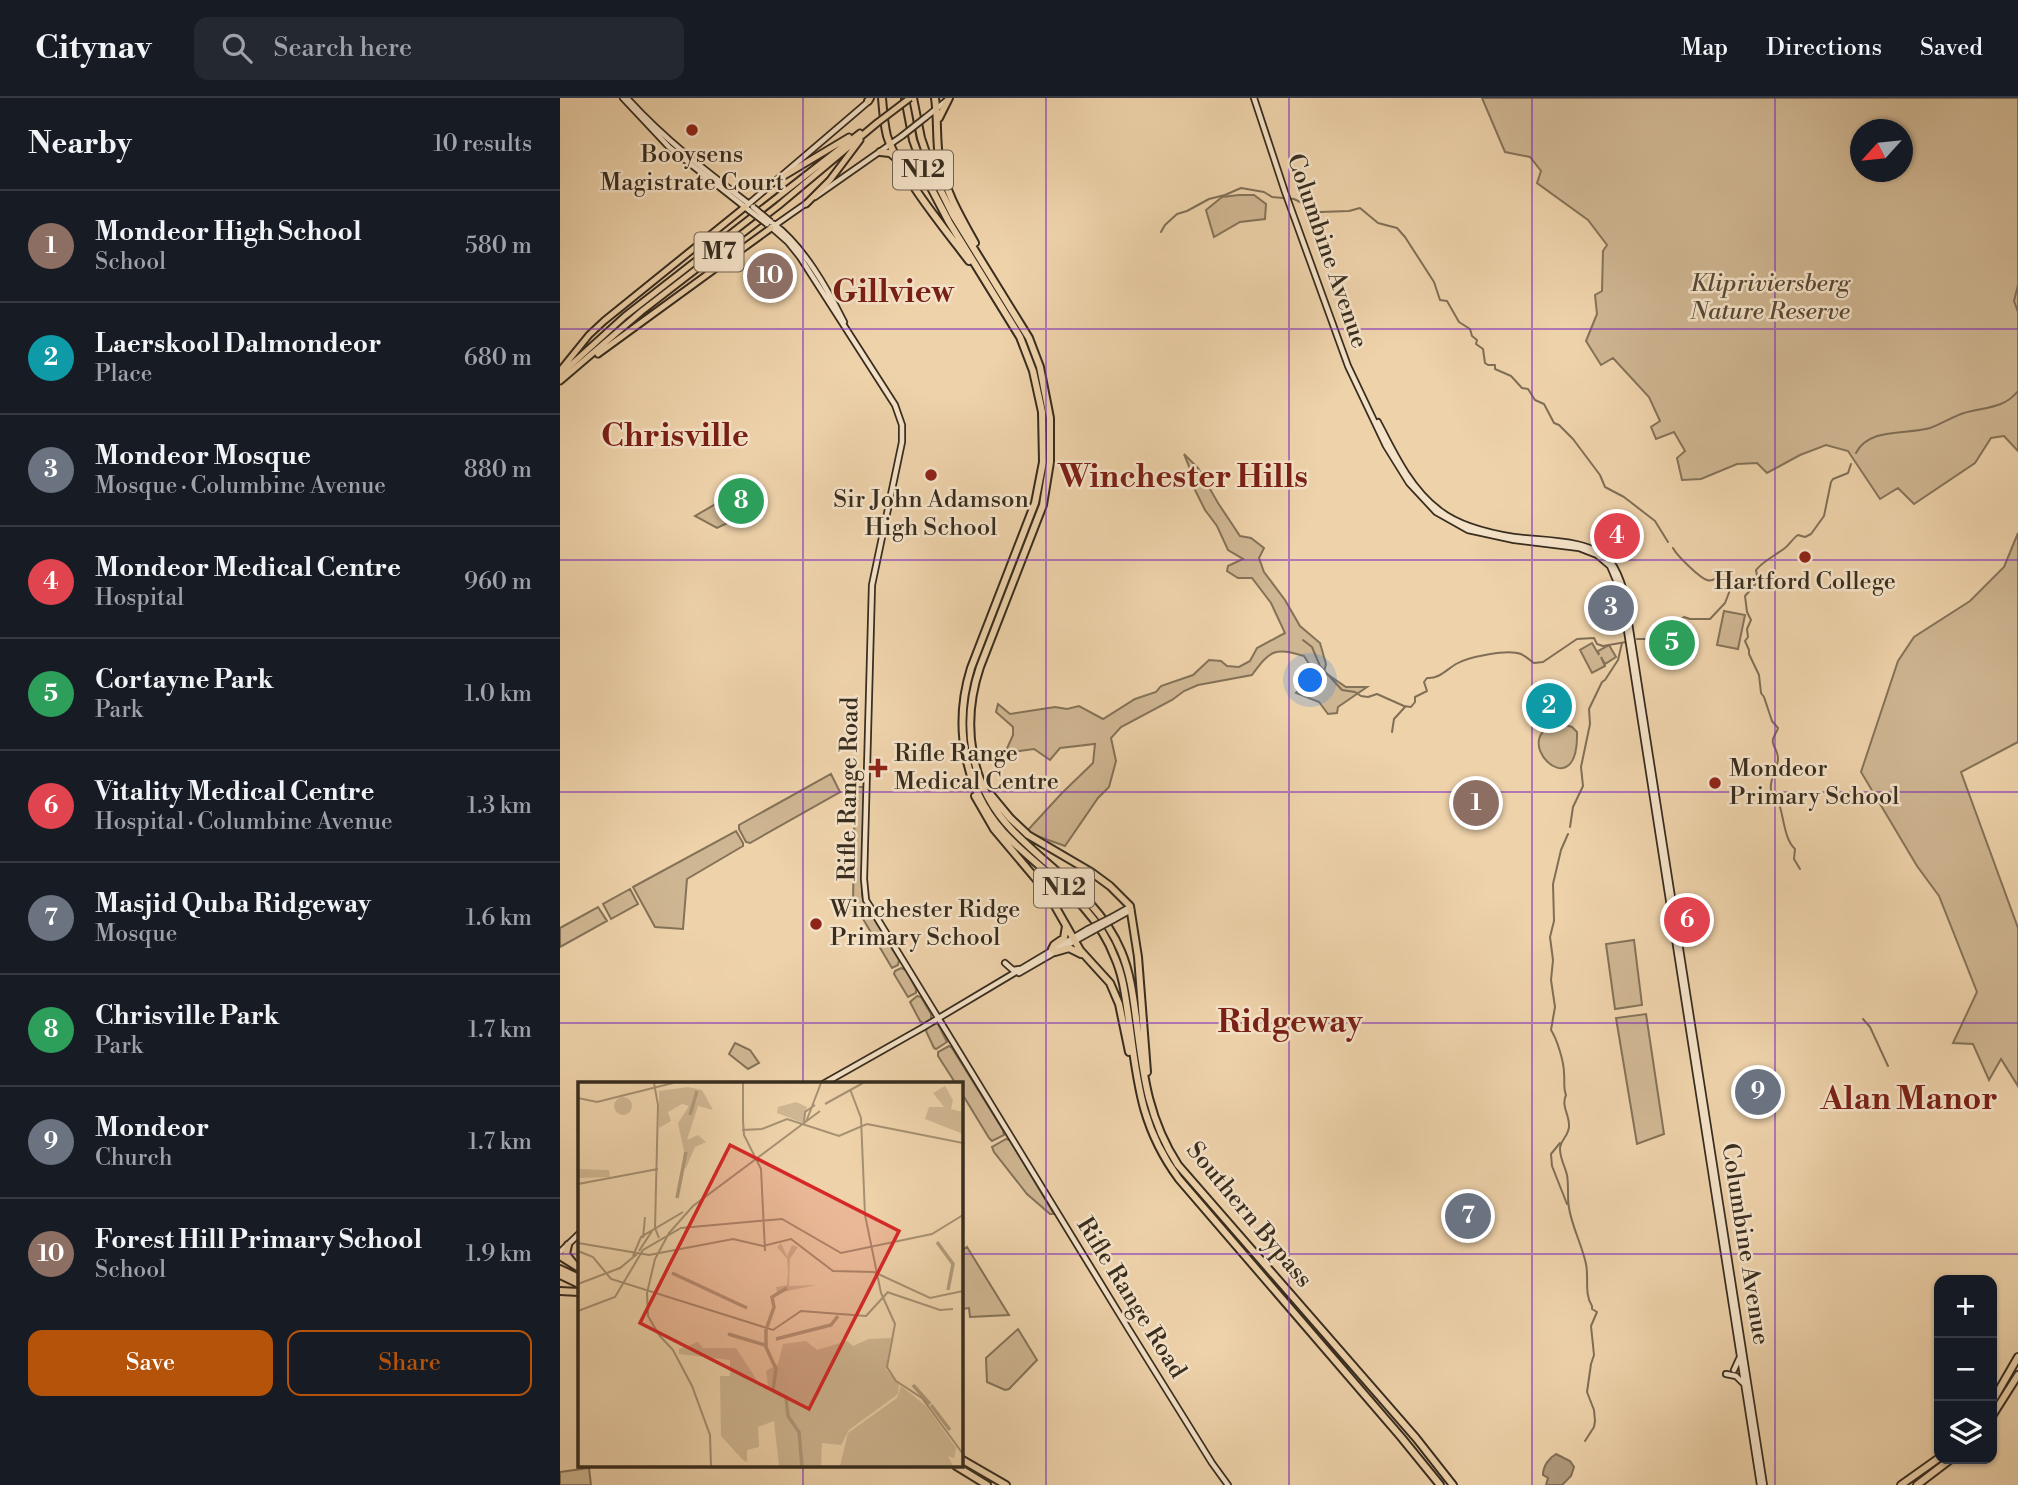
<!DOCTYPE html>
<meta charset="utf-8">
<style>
body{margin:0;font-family:"Libre Bodoni",serif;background:#242831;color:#f1f3f6}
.controls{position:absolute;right:21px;bottom:21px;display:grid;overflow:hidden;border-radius:14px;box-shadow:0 2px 5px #0004}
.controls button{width:63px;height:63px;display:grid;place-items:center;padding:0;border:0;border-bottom:2px solid #363941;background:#171b24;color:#f1f3f6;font:35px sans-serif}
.compass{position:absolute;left:1290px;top:21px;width:63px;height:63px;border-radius:50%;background:#171b24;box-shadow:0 2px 5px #0004;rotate:243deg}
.you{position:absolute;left:751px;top:583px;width:24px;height:24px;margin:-18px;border:5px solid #fff;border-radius:50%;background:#1a73e8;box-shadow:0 0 0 10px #1a73e833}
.badge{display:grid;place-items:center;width:46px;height:46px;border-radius:50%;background:#b45309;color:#fff;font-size:23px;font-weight:700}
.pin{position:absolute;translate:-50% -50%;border:4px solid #fff;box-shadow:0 2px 7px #0006}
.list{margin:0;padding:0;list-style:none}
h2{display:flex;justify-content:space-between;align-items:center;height:91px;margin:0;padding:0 28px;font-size:30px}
h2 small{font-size:23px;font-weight:400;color:#9ea1a6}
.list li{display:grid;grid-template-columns:46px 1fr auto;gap:21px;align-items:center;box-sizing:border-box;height:112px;padding:0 28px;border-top:2px solid #363941}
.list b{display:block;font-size:26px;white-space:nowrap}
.list p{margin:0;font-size:23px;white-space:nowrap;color:#9ea1a6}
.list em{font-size:23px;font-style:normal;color:#9ea1a6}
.actions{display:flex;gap:14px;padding:21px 28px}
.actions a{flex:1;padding:16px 0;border:2px solid #b45309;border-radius:14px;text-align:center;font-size:24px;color:#b45309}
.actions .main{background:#b45309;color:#fff}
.icon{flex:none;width:38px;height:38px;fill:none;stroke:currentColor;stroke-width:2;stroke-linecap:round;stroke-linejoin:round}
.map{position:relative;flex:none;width:1458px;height:1387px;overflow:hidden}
header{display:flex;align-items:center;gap:42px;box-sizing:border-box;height:98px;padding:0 35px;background:#171b24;border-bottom:2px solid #363941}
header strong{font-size:33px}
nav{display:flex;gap:38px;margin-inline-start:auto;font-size:24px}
.search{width:490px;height:63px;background:#242831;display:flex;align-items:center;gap:18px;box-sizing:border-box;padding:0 24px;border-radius:14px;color:#9ea1a6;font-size:26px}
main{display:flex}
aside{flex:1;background:#171b24}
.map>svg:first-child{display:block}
.green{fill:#cfb692;stroke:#847258;stroke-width:2;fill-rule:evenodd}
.water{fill:#b09a7b;stroke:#806e56;stroke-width:2}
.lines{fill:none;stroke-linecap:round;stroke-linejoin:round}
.stream{stroke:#806e56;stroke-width:2}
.secondary-casing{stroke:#382d1f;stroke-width:8}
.primary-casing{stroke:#382d1f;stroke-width:9}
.motorway-casing{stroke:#382d1f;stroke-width:10}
.secondary{stroke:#f4e2c8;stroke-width:4.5}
.primary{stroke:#eed2aa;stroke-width:5}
.motorway{stroke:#eed2aa;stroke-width:6}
.secondary-bridge-casing{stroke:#382d1f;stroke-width:8;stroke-linecap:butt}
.primary-bridge-casing{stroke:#382d1f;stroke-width:9;stroke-linecap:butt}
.secondary-bridge{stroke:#f4e2c8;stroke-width:4.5}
.primary-bridge{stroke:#eed2aa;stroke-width:5}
.grid{fill:none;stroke:#7b2cbf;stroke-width:2;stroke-opacity:0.55}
.poi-dot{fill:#8f2418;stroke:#f4e2c8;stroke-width:2.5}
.labels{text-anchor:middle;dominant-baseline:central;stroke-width:5;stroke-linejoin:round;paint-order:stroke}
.shield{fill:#f4e2c8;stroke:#706352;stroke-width:2}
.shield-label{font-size:23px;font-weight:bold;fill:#382d1f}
.poi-label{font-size:24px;fill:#382d1f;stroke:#f4e2c8}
.street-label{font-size:24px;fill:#382d1f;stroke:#f4e2c8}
.park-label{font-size:24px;font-style:italic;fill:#564836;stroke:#f4e2c8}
.district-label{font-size:32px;font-weight:bold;fill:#7a1f14;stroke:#f4e2c8}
.inset-river{fill:none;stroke:#b09a7b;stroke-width:3.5}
.inset-road{fill:none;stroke:#a59072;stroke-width:2}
.view{fill:#d62828;fill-opacity:0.15;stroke:#d62828;stroke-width:3.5}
.inset-edge{fill:none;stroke:#382d1f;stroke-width:3.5}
</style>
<header>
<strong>Citynav</strong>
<div class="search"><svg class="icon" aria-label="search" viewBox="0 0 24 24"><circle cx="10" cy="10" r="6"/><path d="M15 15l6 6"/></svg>Search here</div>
<nav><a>Map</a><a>Directions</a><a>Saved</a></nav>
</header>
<main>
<aside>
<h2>Nearby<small>10 results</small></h2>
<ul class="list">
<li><span class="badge" style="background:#8d6e63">1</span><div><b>Mondeor High School</b><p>School</p></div><em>580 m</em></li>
<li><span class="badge" style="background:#0f9aa8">2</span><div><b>Laerskool Dalmondeor</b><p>Place</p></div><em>680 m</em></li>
<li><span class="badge" style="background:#6b7280">3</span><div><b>Mondeor Mosque</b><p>Mosque · Columbine Avenue</p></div><em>880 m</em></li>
<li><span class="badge" style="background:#e0444e">4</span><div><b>Mondeor Medical Centre</b><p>Hospital</p></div><em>960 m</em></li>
<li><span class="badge" style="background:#2e9e5b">5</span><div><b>Cortayne Park</b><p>Park</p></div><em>1.0 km</em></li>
<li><span class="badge" style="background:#e0444e">6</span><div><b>Vitality Medical Centre</b><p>Hospital · Columbine Avenue</p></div><em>1.3 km</em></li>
<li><span class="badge" style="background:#6b7280">7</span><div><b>Masjid Quba Ridgeway</b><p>Mosque</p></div><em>1.6 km</em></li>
<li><span class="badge" style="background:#2e9e5b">8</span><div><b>Chrisville Park</b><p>Park</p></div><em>1.7 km</em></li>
<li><span class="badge" style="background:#6b7280">9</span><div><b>Mondeor</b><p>Church</p></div><em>1.7 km</em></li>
<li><span class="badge" style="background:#8d6e63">10</span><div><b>Forest Hill Primary School</b><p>School</p></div><em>1.9 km</em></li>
</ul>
<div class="actions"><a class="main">Save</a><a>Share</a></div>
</aside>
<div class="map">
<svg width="1458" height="1387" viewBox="0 0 1458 1387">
<rect width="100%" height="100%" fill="#eed2aa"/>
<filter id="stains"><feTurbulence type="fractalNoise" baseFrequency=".00286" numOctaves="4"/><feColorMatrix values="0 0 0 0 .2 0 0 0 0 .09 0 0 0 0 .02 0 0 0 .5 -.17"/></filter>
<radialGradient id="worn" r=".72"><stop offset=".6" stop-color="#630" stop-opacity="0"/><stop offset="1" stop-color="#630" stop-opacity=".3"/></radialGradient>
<!-- green -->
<path class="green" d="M922,0H1458V353L1444,338L1431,340L1415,365L1354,406L1338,390L1320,401L1288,353L1266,347L1240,357L1207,375L1197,365L1177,366L1141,381L1122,382L1117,360L1125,353L1114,334L1096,341L1091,329L1100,323L1089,299L1053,260L1041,267L1026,243L1037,216L1035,197L1042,193L1043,153L1047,147L1028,122L977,85L981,73L970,59L945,54ZM1300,32H1342V74H1300Z
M679,97H694L706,106L705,121L680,124L654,139L646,112L662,99Z
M624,356L638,370L658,405L680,438L691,440L704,450L699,460L704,474L725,502L740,528L760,545L766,566L764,574L786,589H807L778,609L777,615L768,616L759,604L736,595L745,586L749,566L744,558C715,549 710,552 692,577L638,587L624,593L612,602L561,629L551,640L556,663L549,689L538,700L505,748L466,734L502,695L533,665L535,646L500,650L490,662L474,651L445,655L453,637V629L436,614L438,606L450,616L495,609L507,611L519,608L543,621L575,601L596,594L601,588L633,577L649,562L661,563L667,568L679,569L690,563L697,550L725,535L711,505L692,480H678L667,473L668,468L683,461L668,452L657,428L645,412L635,392L633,378Z
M190,386L194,388L204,408L157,430L135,418Z
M1458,435V644L1401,674L1458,830V988L1441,961L1429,982L1413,946L1393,945L1417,894L1379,798L1357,768L1301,674L1338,563L1354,539L1410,503L1444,469Z
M1164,513L1185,517L1178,551L1157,547Z
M1032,545L1039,557L1038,553L1049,547L1056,559L1045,566L1041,559L1045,568L1032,575L1020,552Z
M1002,626L1012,629L1017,634C1019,716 941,634 1002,626Z
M271,676L280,694L190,745L186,744L179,731V727Z
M295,689H304L302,797L305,806L339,862L338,867L332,870L293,804Z
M176,733L183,745V748L127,781L123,831L95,829L73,789Z
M70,791L78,806L51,821L43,806Z
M38,809L47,823L0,849V830Z
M1074,842L1082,907L1055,911L1046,846Z
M341,870L346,872L356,891V895L348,899L334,876L335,873Z
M357,898L361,899L371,916V921L365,926L360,923L350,904Z
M1086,916L1104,1036L1077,1046L1056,920Z
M374,925L378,926L387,944L376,951L374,950L366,933L368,929Z
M175,945L190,952L199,965L188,971L169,956Z
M389,948L392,950L443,1032L444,1037L432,1043L429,1040L401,994V986H396L378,958V954Z
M446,1041L450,1042L494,1116H490L467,1096L434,1054L432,1049Z
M407,1149L449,1217L410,1219L409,1210L401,1211V1153Z
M458,1231L477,1262L449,1291L445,1292L427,1284L426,1260Z
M29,1370L31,1387H0V1374Z"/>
<!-- water -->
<path class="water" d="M996,1356L1010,1363L1014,1369L1011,1378L1002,1387H986L988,1380L983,1377C983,1368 989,1360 996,1356Z"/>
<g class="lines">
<!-- stream -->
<path class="stream" d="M601,134L605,127L617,116L627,113L649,101L665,97L681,90L704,94L712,99L734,101L760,114L789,113L800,110L818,125L837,130L845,139L874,184L880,202L887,203L899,224L910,231L912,238L917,242L916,246L923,251L925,265L928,267H935V271L951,278L962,290L968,291L975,302L984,306L994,325L999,327L1013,341L1040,377L1045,389L1064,399L1095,423L1108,444
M1458,187L1454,203L1458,214
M1296,355C1309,329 1346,337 1370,330C1381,326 1392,319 1404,315C1424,309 1444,311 1458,293
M1113,450C1117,458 1140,480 1147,482C1152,484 1154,481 1158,479L1172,487
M1193,489L1185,498L1187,514L1191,522L1187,531L1188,539L1185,543L1189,552V556L1199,577L1201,595L1204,599L1212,623L1218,630C1217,635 1211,640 1213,645C1214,650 1218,653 1218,660C1218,671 1209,681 1211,692C1211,697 1217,701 1219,706C1224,719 1224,741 1235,751L1234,761L1240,771
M1077,541H1090L1124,519L1130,521H1150L1165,505L1172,487C1180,483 1187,490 1195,487L1198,483L1196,472C1203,463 1216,457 1225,450C1230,446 1233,440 1238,437L1245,439L1251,436L1264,418L1271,384L1273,381L1288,375L1291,366
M743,542L752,549L760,568L782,592L795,594L801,598L808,599L817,596L844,608L851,609L855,604V599L867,593L864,584L867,580C879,581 886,572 896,566C908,559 947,551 961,556C965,558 970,562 974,565L983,564L1017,541L1034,540L1037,546L1043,548L1066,544
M832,634L834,621L845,609
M1010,729L1013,709L1023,688L1021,669L1030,626L1029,611L1042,584L1045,582L1058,562L1062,545
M1008,736L1001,752L993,786L994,823L990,839L993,862L991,882L995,909L991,932C997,941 1004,964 1004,975C1005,983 1003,989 1006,997C1001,1008 1009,1016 1009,1027C1010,1037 1000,1042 1000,1051C1000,1061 1005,1068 1007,1077C1009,1088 1007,1099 1009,1110C1012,1129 1022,1147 1026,1166C1029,1180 1024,1196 1032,1208V1211L1037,1214L1031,1228L1034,1257L1031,1266L1027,1294L1034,1312L1035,1323L1034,1329L1025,1343
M1303,921L1310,929L1328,968
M1000,1045L991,1056L992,1068L1007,1106"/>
<!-- secondary casing -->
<g class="secondary-casing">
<path id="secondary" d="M63,0L109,49L190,113
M67,0C104,41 146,73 189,106
M694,0L725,94L788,268L826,348L849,385L876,414L908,432L954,442L1019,450L1037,457L1050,468L1061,494L1200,1387
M366,19L386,3
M255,99L342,38
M185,109L309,3
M214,126C244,149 267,190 284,224
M211,129L228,144L240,159L335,307L342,327V344L312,487L304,781L306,802L568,1230L652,1365L668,1387
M211,130L248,104
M818,324C834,355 850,390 879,412C899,428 929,435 954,439C982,443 1030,440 1051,464C1057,472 1061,483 1064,493L1204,1387
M552,819L570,809
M553,822L571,812
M504,849L531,834
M445,865L453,872L459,871
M459,875L497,853
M263,986L362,930L528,831
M0,1154L19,1136
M1174,1272L1179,1261
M1166,1276L1176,1278L1183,1285"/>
</g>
<!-- primary casing -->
<g class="primary-casing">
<path id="primary" d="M214,84L289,39
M246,106L270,82L300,42
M38,256L211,130
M0,273L29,237L44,223L185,109
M0,277L65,218L300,35
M0,283L82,213L218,108L317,25"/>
</g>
<!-- motorway casing -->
<g class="motorway-casing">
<path id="motorway" d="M322,0C323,13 324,26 327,38C340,77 384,130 409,163
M345,0L353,42L368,84L389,124L460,239L473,273L482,314L483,364L475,405L411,570C392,631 405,697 451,742C489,779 536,808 555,860C563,878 565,897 568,916C577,980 579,1027 619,1081L841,1339L880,1387
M353,0L361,40L375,81L393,117L469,240L480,269L490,320V364L483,407L420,569C401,625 409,687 452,732C490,772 539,800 561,853C570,874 573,897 576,920C583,974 587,1019 618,1067L856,1340L893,1387
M375,0C378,20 376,40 379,60C384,91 400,118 415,145
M308,3L310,0
M379,20L389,0
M320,54L330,55L336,60
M431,697L450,720L468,737L531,774L550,788L570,808L578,859L587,974
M415,698L434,731L487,794L520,852L550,885L559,906L569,954
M492,851L494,847L504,840L506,828
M495,854L509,850L521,856
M8,1147L6,1156L14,1166
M0,1158L19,1170
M0,1171L19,1180
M0,1177L19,1186
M0,1193L19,1194
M1432,1304L1458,1259
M1432,1318L1458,1277
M401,1361L446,1387
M396,1368L427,1387
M1341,1387L1379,1360
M1357,1387L1391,1361"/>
</g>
<!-- secondary -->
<use href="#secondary" class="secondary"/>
<!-- primary -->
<use href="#primary" class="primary"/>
<!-- motorway -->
<use href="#motorway" class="motorway"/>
<!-- secondary-bridge casing -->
<g class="secondary-bridge-casing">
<path id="secondary-bridge" d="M342,38L366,19
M193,109L211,124
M190,113L207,126
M528,831L552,819
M531,834L553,822"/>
</g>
<!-- primary-bridge casing -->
<g class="primary-bridge-casing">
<path id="primary-bridge" d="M317,25L350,0"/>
</g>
<!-- secondary-bridge -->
<use href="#secondary-bridge" class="secondary-bridge"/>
<!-- primary-bridge -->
<use href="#primary-bridge" class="primary-bridge"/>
</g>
<!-- grid -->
<path class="grid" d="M243,0V986M486,0V1387M729,0V1387M972,0V1387M1215,0V1387M0,231H1458M0,462H1458M0,694H1458M0,925H1458M0,1156H19M401,1156H1458M243,1368V1387"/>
<!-- markers -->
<g class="poi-dot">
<circle cx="132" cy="32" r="7"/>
<circle cx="371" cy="377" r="7"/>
<circle cx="1245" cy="459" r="7"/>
<path d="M314.5 659.5h7v7h7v7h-7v7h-7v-7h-7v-7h7z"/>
<circle cx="1155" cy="685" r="7"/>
<circle cx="256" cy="826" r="7"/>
</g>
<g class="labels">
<!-- shield labels -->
<g class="shield">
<rect x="333" y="52.5" width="60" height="39" rx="5"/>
<rect x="134.5" y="134.5" width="49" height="39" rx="5"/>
<rect x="474" y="770.5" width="60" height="39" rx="5"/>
</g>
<g class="shield-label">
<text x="363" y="72">N12</text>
<text x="159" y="154">M7</text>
<text x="504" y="790">N12</text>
</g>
<!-- poi labels -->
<g class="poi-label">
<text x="132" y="57">Booysens<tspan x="132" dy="28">Magistrate Court</tspan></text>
<text x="371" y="402">Sir John Adamson<tspan x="371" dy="28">High School</tspan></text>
<text x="1245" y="484">Hartford College</text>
<text x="334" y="656" text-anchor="start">Rifle Range<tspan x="334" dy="28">Medical Centre</tspan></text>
<text x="1169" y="671" text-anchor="start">Mondeor<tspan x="1169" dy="28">Primary School</tspan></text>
<text x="270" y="812" text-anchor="start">Winchester Ridge<tspan x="270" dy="28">Primary School</tspan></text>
</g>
<!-- street labels -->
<g class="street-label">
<text transform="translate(767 153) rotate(71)">Columbine Avenue</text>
<text transform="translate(289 691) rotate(-89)">Rifle Range Road</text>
<text transform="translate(689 1117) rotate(50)">Southern Bypass</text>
<text transform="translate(1185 1146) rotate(81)">Columbine Avenue</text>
<text transform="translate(571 1200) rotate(58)">Rifle Range Road</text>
</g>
<!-- park labels -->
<g class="park-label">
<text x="1210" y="186">Klipriviersberg<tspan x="1210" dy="28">Nature Reserve</tspan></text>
</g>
<!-- district labels -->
<g class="district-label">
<text x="333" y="194">Gillview</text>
<text x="115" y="338">Chrisville</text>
<text x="623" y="379">Winchester Hills</text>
<text x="730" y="924">Ridgeway</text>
<text x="1349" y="1001">Alan Manor</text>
</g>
</g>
<!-- overview -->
<g transform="translate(18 984)">
<rect width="385" height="385" fill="#eed2aa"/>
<path d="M367,4L375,18L373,27L385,30V52L347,37L351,25H366L355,11ZM110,5L124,8L135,28L120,24L109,58L120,53L128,60L117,65L108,86H104L106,69L100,41L111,24L104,22L90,30L93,39L81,46V9ZM36 24a9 9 0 1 1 18 0a9 9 0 1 1-18 0ZM218,20L229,25L225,41L199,31L200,25ZM0,87L31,88L32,95L0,96ZM203,161L209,174L214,163L220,165L212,177L211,204L239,203L199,211L198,205L209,203L210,189L209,177L199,165ZM313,256L308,287L321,303L320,312L271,348L263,363L244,361L243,384H201L196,339L180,345L181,365L169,368V380L165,378L143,354L142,294H152V278L101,272V267L120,260L125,266H158L184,306L190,304L188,289L200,282L205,262L228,259L239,268L269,259L275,264L291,257ZM323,304L348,324L378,366L376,376L370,374L375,384H262L270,351L319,316Z" fill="#cfb692"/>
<path class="inset-river" d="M112,33L119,9M99,116L108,70M359,160L375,182L370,208M94,191L169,226M189,245L196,225L194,215L209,206M188,247V265L198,287L195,308L208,315L210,334L221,350L224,384M150,252L187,263M198,257L253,243L260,234M335,303L352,322M353,323L372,348"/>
<path class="inset-road" d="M76,1L80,23L77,146L81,156M272,7L283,36L287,133L303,211L317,242L309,285L318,299L344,316L385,372M0,16L19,20L95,1M247,22L285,1M165,39L166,53L183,87L187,169M165,40V1M226,40L227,30L237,23M228,40L243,1M289,42L385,61M164,48L184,47L209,37L261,54L289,42M0,102L80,87M65,156L67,135M0,161L71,173L155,157L185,164L213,157L255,189L296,190L352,216L385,209M0,169L15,175L33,197L195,248L223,229L288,234L310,210M61,169L74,149M55,174L63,155L105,130M0,202L42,186L59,172M309,210L362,228L375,227M0,229L37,215L65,168L103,146L204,137L263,171L354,152L385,133M81,253L95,268L114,304L132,353L133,384M81,253L70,234L69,211L77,177L91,151L115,124L242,29"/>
<path class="view" d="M152,63L321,149L231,327L62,241Z"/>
<rect width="385" height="385" class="inset-edge"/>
</g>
<rect width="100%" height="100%" filter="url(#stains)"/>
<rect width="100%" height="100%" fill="url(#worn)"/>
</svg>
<div class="controls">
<button>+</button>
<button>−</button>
<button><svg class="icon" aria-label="layers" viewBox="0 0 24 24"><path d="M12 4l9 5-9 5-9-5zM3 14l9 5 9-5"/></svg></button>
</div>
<svg class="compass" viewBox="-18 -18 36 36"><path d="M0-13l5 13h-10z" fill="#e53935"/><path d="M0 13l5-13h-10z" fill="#9ea1a6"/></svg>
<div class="you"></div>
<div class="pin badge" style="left:916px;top:705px;background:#8d6e63">1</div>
<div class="pin badge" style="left:989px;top:608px;background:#0f9aa8">2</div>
<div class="pin badge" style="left:1051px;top:510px;background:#6b7280">3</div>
<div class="pin badge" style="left:1057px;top:438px;background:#e0444e">4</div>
<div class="pin badge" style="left:1112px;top:545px;background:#2e9e5b">5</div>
<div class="pin badge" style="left:1127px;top:822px;background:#e0444e">6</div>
<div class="pin badge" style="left:908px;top:1118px;background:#6b7280">7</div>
<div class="pin badge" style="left:181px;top:403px;background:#2e9e5b">8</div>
<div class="pin badge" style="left:1198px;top:994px;background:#6b7280">9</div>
<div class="pin badge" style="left:210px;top:178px;background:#8d6e63">10</div>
</div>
</main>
